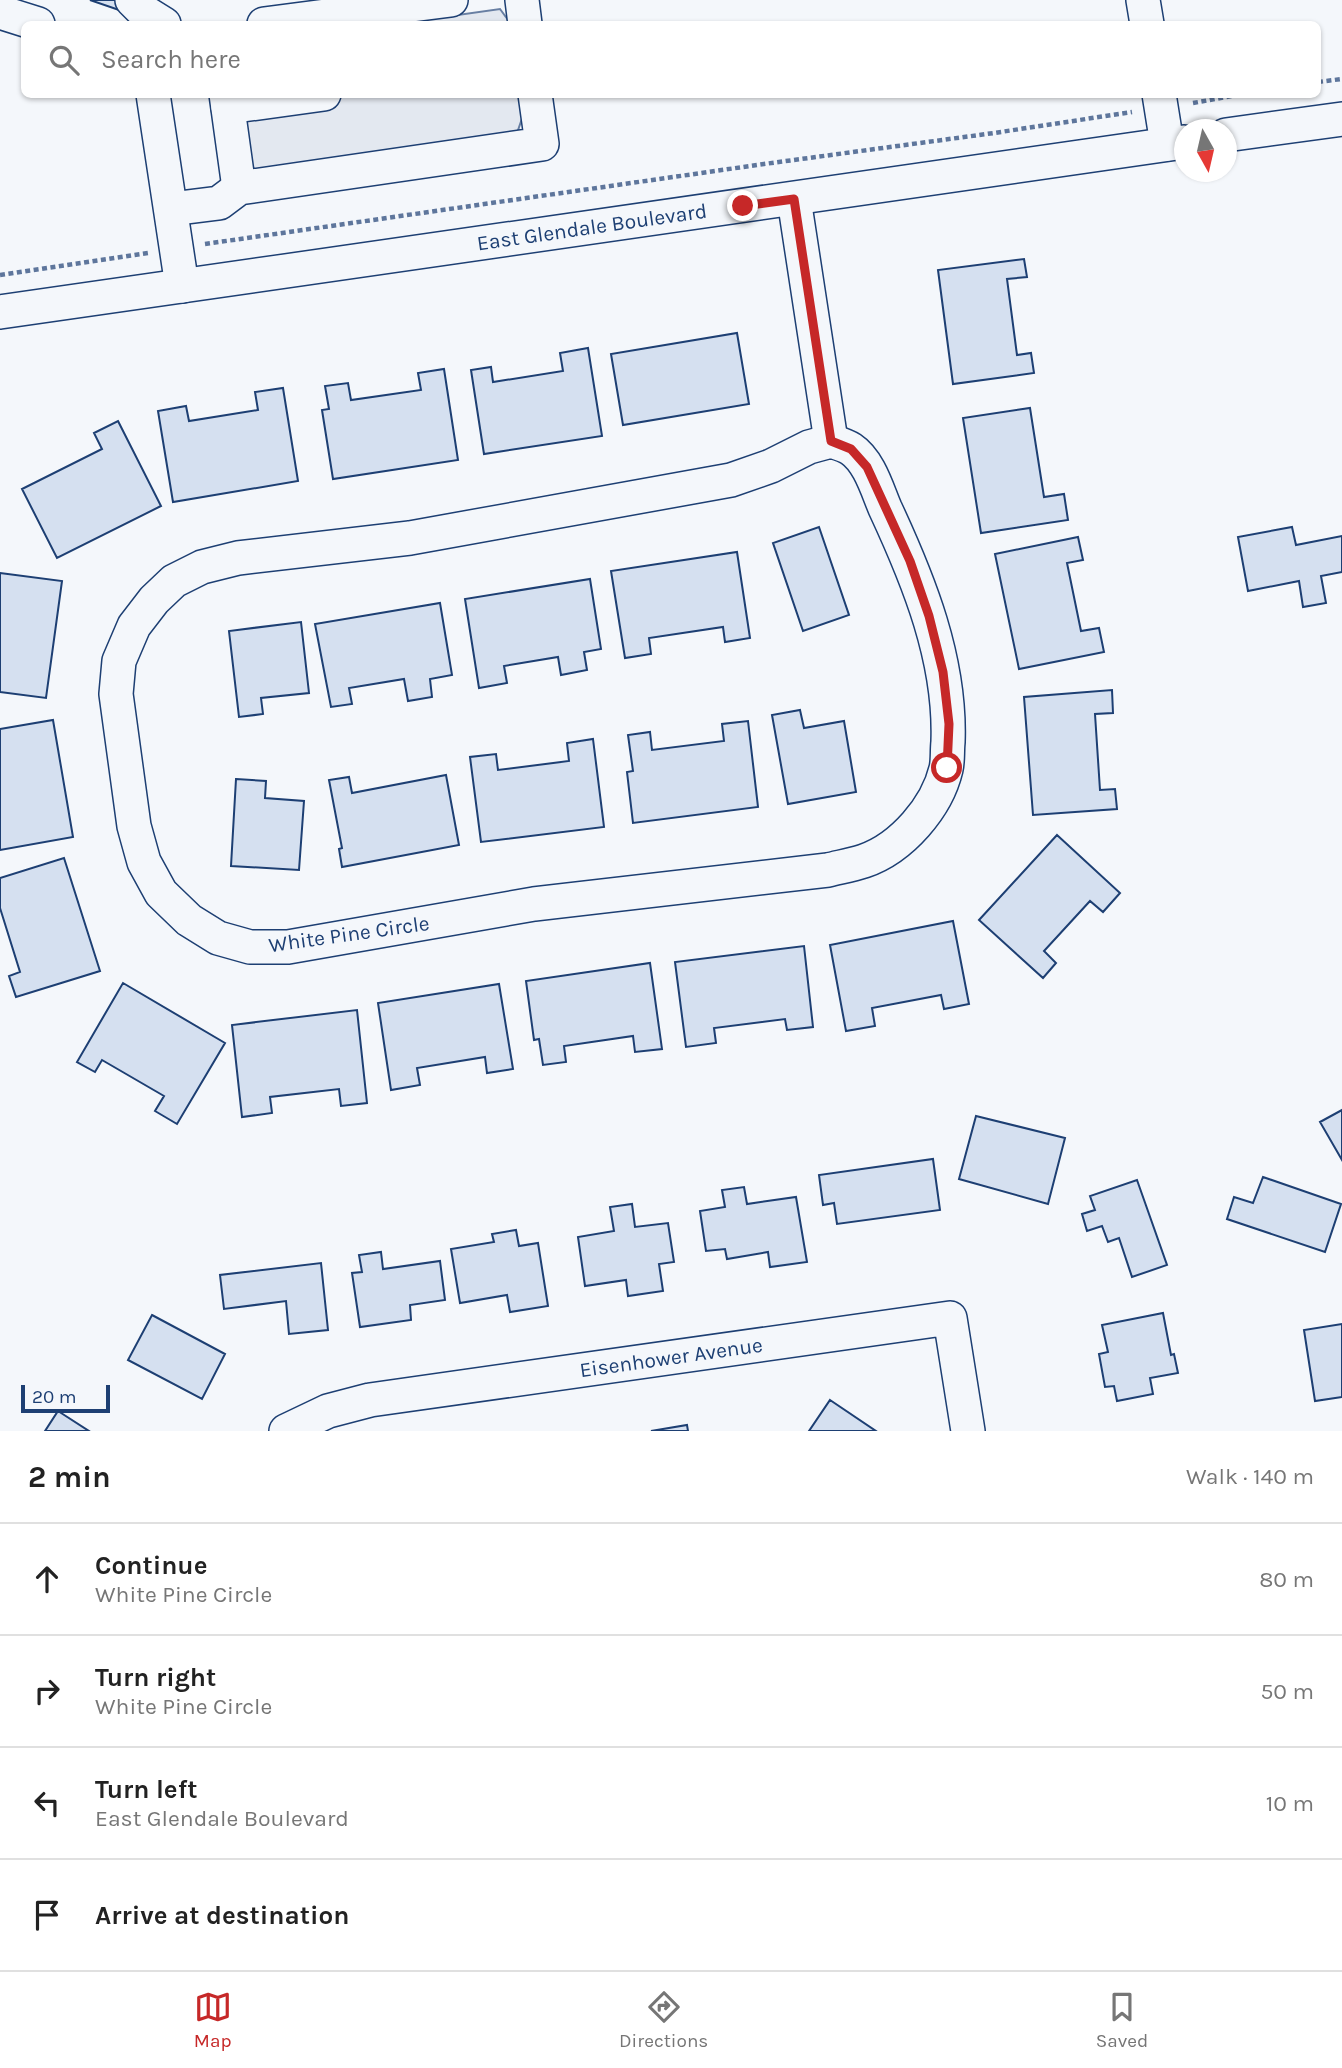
<!DOCTYPE html>
<meta charset="utf-8">
<style>
body{margin:0;font-family:Karla,sans-serif;background:#f6f6f6;color:#222}
.compass{position:absolute;left:1174px;top:119px;width:63px;height:63px;border-radius:50%;background:#fff;box-shadow:0 2px 5px #0004;rotate:172deg}
.scale{position:absolute;left:21px;bottom:18px;width:89px;box-sizing:border-box;padding-left:7px;border:4px solid #1d3f73;border-top:0;font-size:19px;line-height:24px;white-space:nowrap;color:#1d3f73;-webkit-text-stroke:5px #f4f7fb;paint-order:stroke}
.stop{position:absolute;width:21px;height:21px;margin:-16px;border:5px solid #c62828;border-radius:50%;background:#fff}
.stop.end{background:#c62828;border-color:#fff;box-shadow:0 2px 7px #0008}
.list{margin:0;padding:0;list-style:none}
h2{display:flex;justify-content:space-between;align-items:center;height:91px;margin:0;padding:0 28px;font-size:30px}
h2 small{font-size:23px;font-weight:400;color:#767676}
.list li{display:grid;grid-template-columns:46px 1fr auto;gap:21px;align-items:center;box-sizing:border-box;height:112px;padding:0 28px;border-top:2px solid #e0e0e0}
.list b{display:block;font-size:26px;white-space:nowrap}
.list p{margin:0;font-size:23px;white-space:nowrap;color:#767676}
.list em{font-size:23px;font-style:normal;color:#767676}
.icon{flex:none;width:38px;height:38px;fill:none;stroke:currentColor;stroke-width:2;stroke-linecap:round;stroke-linejoin:round}
.map{position:relative;flex:none;width:1342px;height:1431px;overflow:hidden}
.search{position:absolute;background:#fff;box-shadow:0 2px 5px #0004;left:21px;right:21px;top:21px;height:77px;display:flex;align-items:center;gap:18px;box-sizing:border-box;padding:0 24px;border-radius:10px;color:#767676;font-size:26px}
.sheet{height:539px;background:#fff}
nav{display:flex;justify-content:space-around;align-items:center;box-sizing:border-box;height:98px;border-top:2px solid #e0e0e0;background:#fff;font-size:19px;color:#767676}
nav a{display:grid;justify-items:center;gap:4px}
nav .on{color:#c62828}
.map>svg:first-child{display:block}
.parking{fill:#e3e8f0;stroke:#687fa3;stroke-width:2}
.building{fill:#d5e0f0;stroke:#1d3f73;stroke-width:2}
.lines{fill:none;stroke-linecap:round;stroke-linejoin:round}
.minor-casing{stroke:#1d3f73;stroke-width:36}
.path{stroke:#5e769c;stroke-width:4.5;stroke-dasharray:5 3.5;stroke-linecap:butt}
.minor{stroke:#f4f7fb;stroke-width:33}
.route{stroke:#c62828;stroke-width:9}
.labels{text-anchor:middle;dominant-baseline:central;stroke-width:5;stroke-linejoin:round;paint-order:stroke}
.street-label{font-size:21px;fill:#1d3f73;stroke:#f4f7fb}
</style>
<div class="map">
<svg width="1342" height="1431" viewBox="0 0 1342 1431">
<rect width="100%" height="100%" fill="#f4f7fb"/>
<!-- parking -->
<path class="parking" d="M500,9L511,24H394Z
M524,94L526,107L517,133L250,171L239,95Z"/>
<!-- building -->
<path class="building" d="M90,0H123L119,10Z
M1024,259L1027,277L1007,279L1017,355L1031,353L1034,373L953,384L938,270Z
M737,333L749,404L623,425L611,354Z
M588,348L602,436L484,454L471,370L491,367L493,382L563,371L560,353Z
M444,369L458,460L333,479L322,410L329,409L325,386L348,383L351,400L421,390L418,373Z
M283,388L298,481L173,502L158,411L186,406L189,421L258,410L255,392Z
M1030,408L1044,497L1064,494L1068,520L981,533L963,418Z
M118,421L161,506L57,558L22,489L102,449L94,433Z
M819,527L849,615L803,631L773,543Z
M1292,527L1296,545L1342,536V572L1321,576L1326,603L1303,607L1299,581L1248,591L1238,537Z
M1078,537L1083,560L1067,563L1081,631L1099,628L1104,652L1019,669L995,554Z
M737,552L750,638L725,642L723,627L649,638L651,654L625,658L611,571Z
M0,573L62,581L46,698L0,692Z
M590,579L601,649L584,652L587,670L561,675L558,657L504,666L507,683L479,688L465,599Z
M440,603L452,675L430,679L432,697L408,701L404,679L349,688L352,704L331,707L315,624Z
M301,622L309,693L261,698L263,714L239,717L229,631Z
M1112,690L1113,713L1095,714L1100,790L1115,789L1117,809L1033,815L1024,697Z
M800,710L804,728L844,721L856,792L788,804L772,715Z
M53,720L73,837L0,850V729Z
M748,721L758,807L633,823L627,772L633,771L628,735L650,732L652,750L724,741L722,724Z
M593,739L604,827L481,842L470,757L496,754L498,770L569,761L567,743Z
M446,775L459,845L342,867L339,849L342,848L329,780L349,777L352,793Z
M236,779L266,781L265,798L304,801L299,870L231,866Z
M1057,835L1120,893L1103,912L1090,901L1044,951L1056,963L1043,978L979,920Z
M64,858L100,971L16,997L9,976L20,972L0,908V878Z
M953,921L969,1004L944,1009L941,995L872,1008L875,1026L846,1031L830,945Z
M804,946L813,1027L787,1030L785,1019L714,1028L716,1043L686,1047L675,962Z
M650,963L662,1049L635,1052L633,1036L564,1046L566,1062L543,1065L539,1039L534,1040L526,981Z
M123,983L225,1043L177,1124L155,1111L164,1096L102,1060L95,1072L77,1062Z
M499,984L513,1069L487,1073L485,1057L417,1068L420,1085L391,1090L378,1003Z
M357,1010L367,1103L341,1106L339,1089L270,1097L272,1113L242,1117L232,1025Z
M1342,1110V1160L1320,1122Z
M976,1116L1065,1138L1048,1204L959,1179Z
M933,1159L940,1210L837,1224L834,1203L823,1205L819,1175Z
M1263,1177L1341,1204L1325,1252L1227,1219L1234,1197L1253,1203Z
M1137,1180L1167,1265L1132,1277L1119,1238L1108,1242L1102,1226L1087,1231L1082,1214L1095,1210L1090,1196Z
M744,1187L747,1204L796,1197L807,1262L770,1267L768,1252L727,1259L725,1249L706,1251L700,1211L725,1207L722,1190Z
M632,1204L635,1227L668,1223L674,1262L659,1264L663,1291L628,1296L626,1280L585,1286L578,1237L614,1231L610,1207Z
M516,1230L519,1246L538,1243L548,1306L510,1312L507,1295L460,1303L451,1249L494,1242L492,1234Z
M381,1252L383,1269L440,1261L445,1300L410,1305L411,1320L360,1327L352,1273L362,1272L359,1255Z
M321,1263L328,1330L289,1334L286,1301L224,1309L220,1275Z
M1163,1313L1171,1355L1174,1354L1178,1373L1150,1378L1153,1394L1117,1401L1114,1386L1105,1387L1099,1354L1108,1352L1102,1325Z
M152,1315L225,1354L202,1399L128,1360Z
M1342,1324V1397L1315,1401L1304,1330Z
M830,1400L876,1431H809Z
M58,1411L89,1431H45Z
M687,1425L688,1431H651Z"/>
<g class="lines">
<!-- minor casing -->
<g class="minor-casing">
<g id="minor">
<path d="M132,0L143,11L164,24"/>
<path d="M522,0L525,24"/>
<path d="M1143,0L1147,24"/>
<path d="M0,12L38,24"/>
<path d="M264,24L451,0"/>
<path d="M153,94L182,286"/>
<path d="M226,94L239,188"/>
<path d="M1159,94L1167,144"/>
<path d="M228,107L324,94"/>
<path d="M1226,135L1342,119"/>
<path d="M794,199L831,441"/>
<path d="M171,209L219,203L239,188L542,144L535,94"/>
<path id="s1" d="M0,312L1184,142"/>
<path d="M831,441C837,443 845,445 851,449C869,461 877,489 885,508C919,581 951,660 948,742C947,751 948,761 946,769C937,807 902,848 864,861C852,865 840,867 828,870L534,904L288,947H250L218,938L189,920L161,893L144,862L134,826L116,694L119,661L134,626L154,600L174,581L202,567L238,558L410,538L731,480L771,466L809,447Z"/>
<path id="s2" d="M286,1431L328,1411L370,1400L950,1318L968,1431"/>
</g>
</g>
<!-- path -->
<path class="path" d="M1318,82L1342,79
M1193,103L1243,94
M205,244L764,164L994,133L1132,112
M0,275L148,253"/>
<!-- minor -->
<use href="#minor" class="minor"/>
</g>
<g class="lines">
<!-- route -->
<path class="route" d="M743,206L794,199L831,441L851,449L867,467L910,561L929,616L943,672L949,724L947,768"/>
</g>
<g class="labels">
<!-- street labels -->
<g class="street-label">
<text stroke="none"><textPath href="#s1" startOffset="598">East Glendale Boulevard</textPath></text>
<text transform="translate(349 934) rotate(-8)">White Pine Circle</text>
<text stroke="none"><textPath href="#s2" startOffset="394">Eisenhower Avenue</textPath></text>
</g>
</g>
</svg>
<svg class="compass" viewBox="-18 -18 36 36"><path d="M0-13l5 13h-10z" fill="#e53935"/><path d="M0 13l5-13h-10z" fill="#767676"/></svg>
<div class="scale">20 m</div>
<div class="stop" style="left:947px;top:768px"></div>
<div class="stop end" style="left:743px;top:206px"></div>
<div class="search"><svg class="icon" aria-label="search" viewBox="0 0 24 24"><circle cx="10" cy="10" r="6"/><path d="M15 15l6 6"/></svg>Search here</div>
</div>
<section class="sheet">
<h2>2 min<small>Walk · 140 m</small></h2>
<ul class="list">
<li><svg class="icon" aria-label="ahead" viewBox="0 0 24 24"><path d="M12 20V5M6 11l6-6 6 6"/></svg><div><b>Continue</b><p>White Pine Circle</p></div><em>80 m</em></li>
<li><svg class="icon" aria-label="right" viewBox="0 0 24 24"><path d="M7 20v-9h11M14 6l5 5-5 5"/></svg><div><b>Turn right</b><p>White Pine Circle</p></div><em>50 m</em></li>
<li><svg class="icon" aria-label="left" viewBox="0 0 24 24"><path d="M17 20v-9H6M10 6l-5 5 5 5"/></svg><div><b>Turn left</b><p>East Glendale Boulevard</p></div><em>10 m</em></li>
<li><svg class="icon" aria-label="arrive" viewBox="0 0 24 24"><path d="M6 21V4h12l-3 4 3 4H6"/></svg><div><b>Arrive at destination</b></div></li>
</ul>
</section>
<nav>
<a class="on"><svg class="icon" aria-label="map" viewBox="0 0 24 24"><path d="M3 6l6-2 6 2 6-2v14l-6 2-6-2-6 2zM9 4v14M15 6v14"/></svg>Map</a>
<a><svg class="icon" aria-label="directions" viewBox="0 0 24 24"><path d="M12 3l9 9-9 9-9-9zM9 14v-3h6M13 9l2 2-2 2"/></svg>Directions</a>
<a><svg class="icon" aria-label="saved" viewBox="0 0 24 24"><path d="M7 4h10v16l-5-4-5 4z"/></svg>Saved</a>
</nav>
